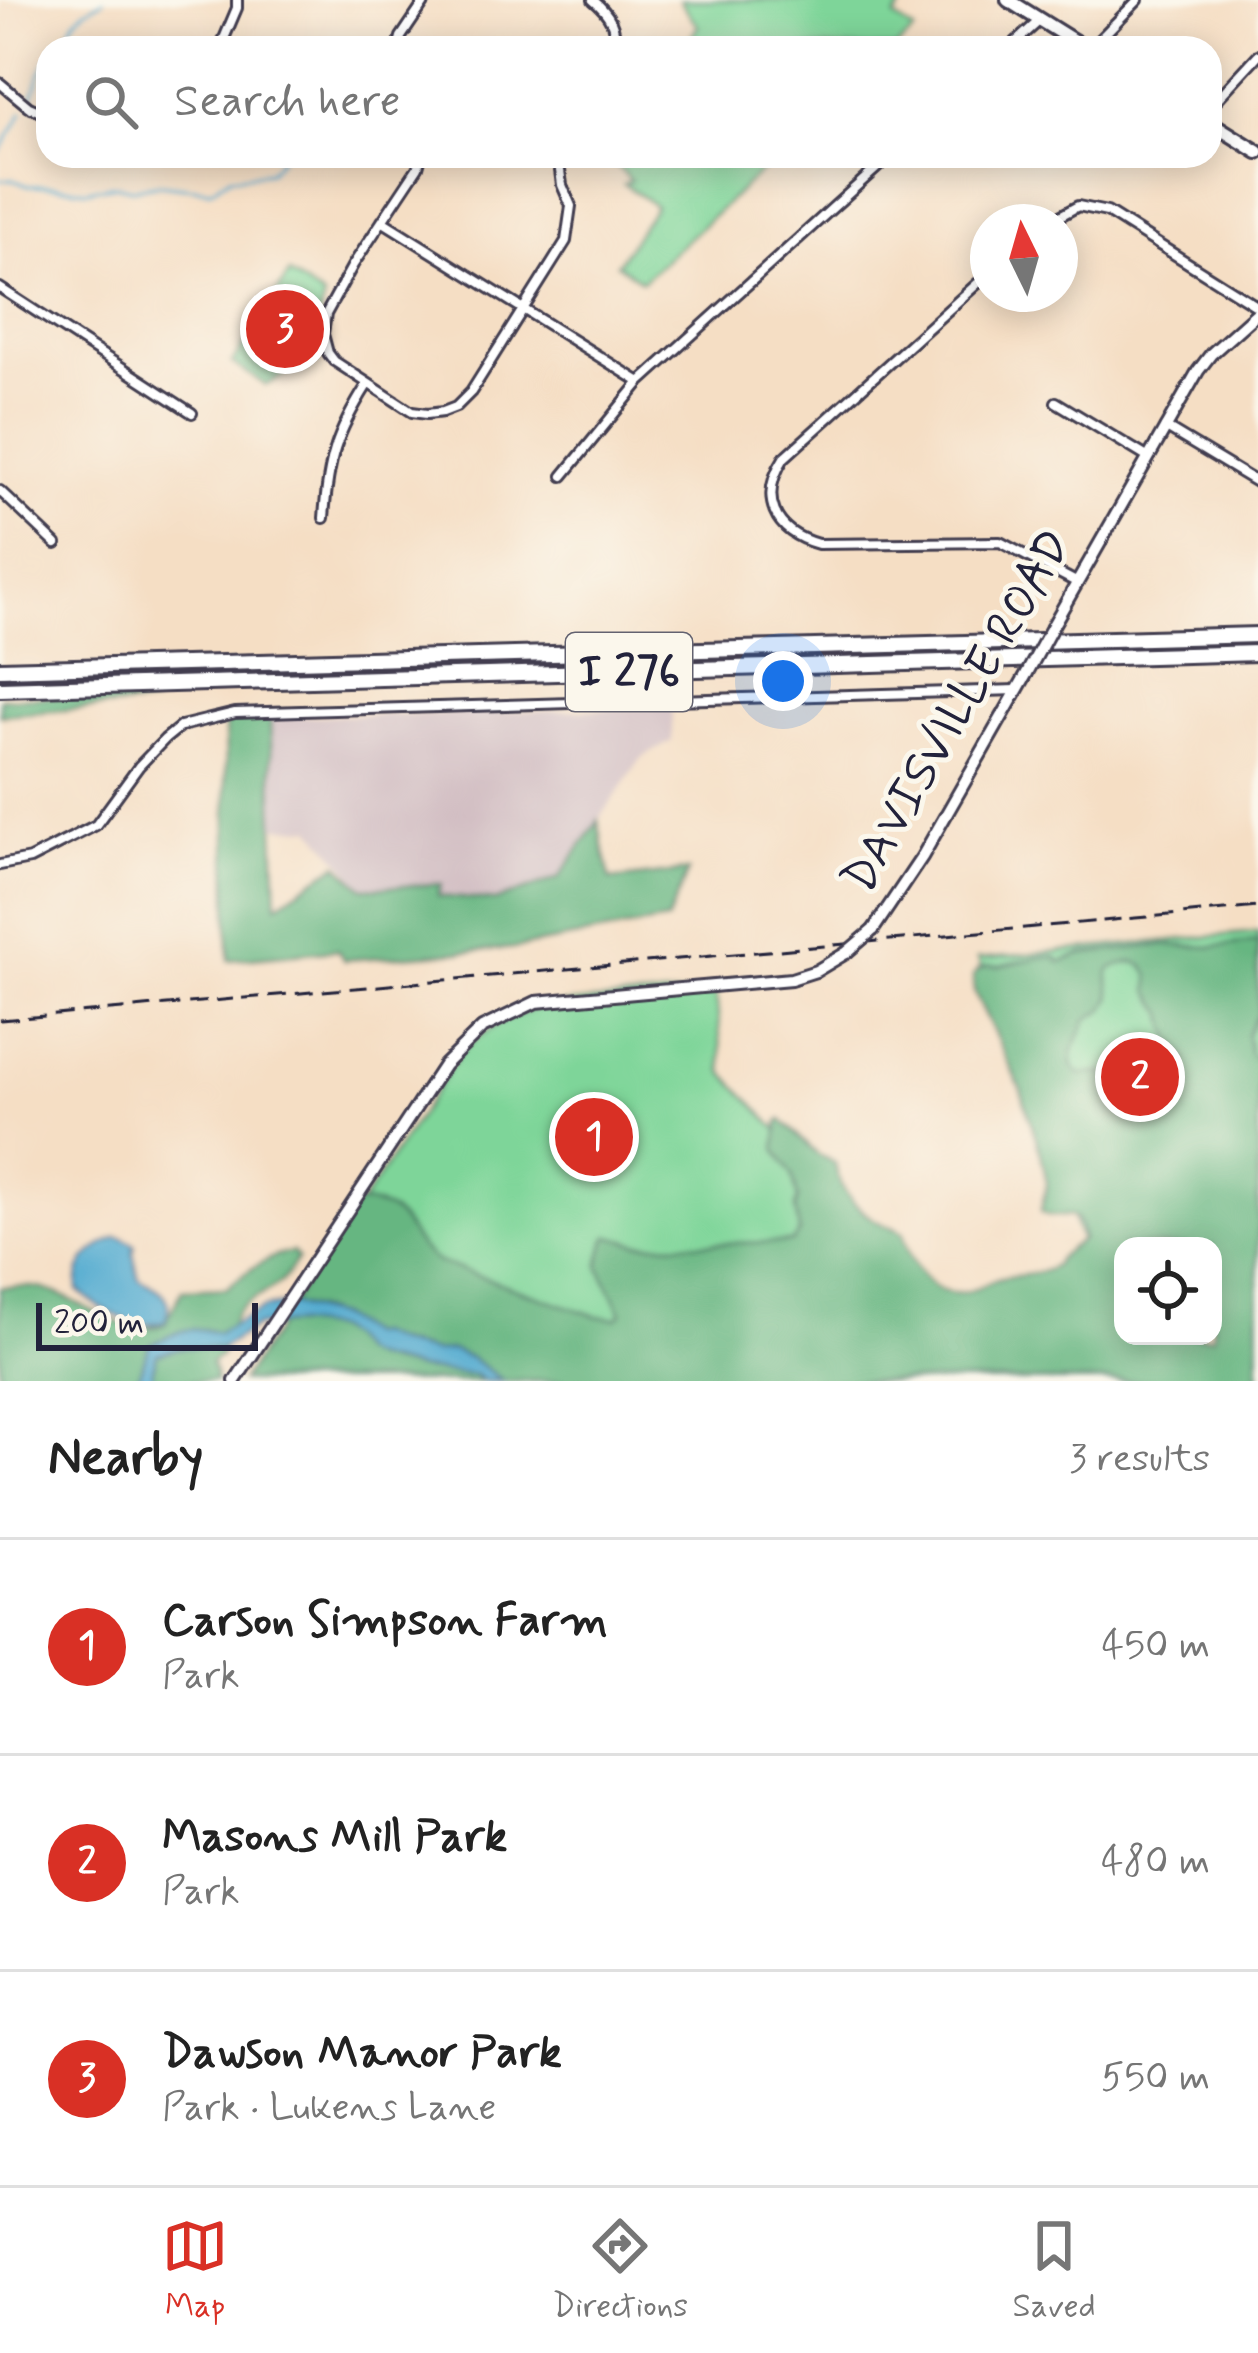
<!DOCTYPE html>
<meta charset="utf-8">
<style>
body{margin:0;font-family:Mynerve,sans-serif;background:#f2f2f2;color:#222}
.controls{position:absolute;right:36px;bottom:36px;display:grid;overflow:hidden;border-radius:24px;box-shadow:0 6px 30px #0003}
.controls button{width:108px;height:108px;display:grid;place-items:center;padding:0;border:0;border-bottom:3px solid #e0e0e0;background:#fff;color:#222;font:60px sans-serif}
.compass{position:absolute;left:970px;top:204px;width:108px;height:108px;border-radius:50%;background:#fff;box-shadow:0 6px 30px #0003;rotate:355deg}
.scale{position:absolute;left:36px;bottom:30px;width:222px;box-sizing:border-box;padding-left:12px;border:6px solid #22223b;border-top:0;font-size:33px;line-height:42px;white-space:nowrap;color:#22223b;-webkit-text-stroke:9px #fbf7ec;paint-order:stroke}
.you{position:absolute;left:783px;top:681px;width:42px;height:42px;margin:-30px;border:9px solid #fff;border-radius:50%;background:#1a73e8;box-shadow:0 0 0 18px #1a73e833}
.badge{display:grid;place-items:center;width:78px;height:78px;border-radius:50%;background:#d93025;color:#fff;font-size:39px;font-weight:700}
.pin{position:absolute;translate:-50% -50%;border:6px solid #fff;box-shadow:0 3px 12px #0006}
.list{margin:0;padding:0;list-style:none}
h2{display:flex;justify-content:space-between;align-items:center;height:156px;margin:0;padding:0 48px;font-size:51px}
h2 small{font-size:39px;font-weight:400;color:#767676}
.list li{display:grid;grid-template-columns:78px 1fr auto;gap:36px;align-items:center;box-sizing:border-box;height:216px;padding:0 48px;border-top:3px solid #e0e0e0}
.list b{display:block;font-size:45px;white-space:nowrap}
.list p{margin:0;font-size:39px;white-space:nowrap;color:#767676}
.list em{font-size:39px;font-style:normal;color:#767676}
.icon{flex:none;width:66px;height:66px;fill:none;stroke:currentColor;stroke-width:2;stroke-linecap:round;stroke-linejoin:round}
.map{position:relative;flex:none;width:1258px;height:1381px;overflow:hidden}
.search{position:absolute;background:#fff;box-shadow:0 6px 30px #0003;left:36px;right:36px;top:36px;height:132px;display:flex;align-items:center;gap:30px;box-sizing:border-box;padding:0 42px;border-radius:36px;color:#767676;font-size:45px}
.sheet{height:804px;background:#fff}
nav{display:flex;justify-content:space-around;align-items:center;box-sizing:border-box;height:168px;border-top:3px solid #e0e0e0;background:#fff;font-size:33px;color:#767676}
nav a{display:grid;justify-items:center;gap:6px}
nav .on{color:#d93025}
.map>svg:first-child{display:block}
.industrial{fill:#d2bec3}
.green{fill:#7ed599;stroke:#507c6a;stroke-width:3;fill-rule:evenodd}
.forest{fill:#66b681;stroke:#446c5e;stroke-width:3;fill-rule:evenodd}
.water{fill:#53abd0;stroke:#3a6686;stroke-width:3}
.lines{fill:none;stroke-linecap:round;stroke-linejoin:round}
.stream{stroke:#53abd0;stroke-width:3}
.street-casing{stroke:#423e50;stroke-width:14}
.secondary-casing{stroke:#423e50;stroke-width:16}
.primary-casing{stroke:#423e50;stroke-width:18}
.highway-casing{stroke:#423e50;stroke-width:20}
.street{stroke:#fff;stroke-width:8}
.secondary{stroke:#fff;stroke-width:10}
.primary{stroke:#fff;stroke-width:12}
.highway{stroke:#fff;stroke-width:14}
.rail{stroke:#22223b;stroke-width:3;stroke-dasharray:18 9;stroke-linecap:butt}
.secondary-bridge-casing{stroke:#423e50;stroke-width:16;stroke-linecap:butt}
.secondary-bridge{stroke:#fff;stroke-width:10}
.labels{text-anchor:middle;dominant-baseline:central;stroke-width:10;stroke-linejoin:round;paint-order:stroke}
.shield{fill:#fbf7ec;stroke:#636270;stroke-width:3}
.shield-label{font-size:45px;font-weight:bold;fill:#22223b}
.street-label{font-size:48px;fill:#22223b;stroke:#fbf7ec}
</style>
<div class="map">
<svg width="1258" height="1381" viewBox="0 0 1258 1381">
<rect width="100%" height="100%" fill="#fbf7ec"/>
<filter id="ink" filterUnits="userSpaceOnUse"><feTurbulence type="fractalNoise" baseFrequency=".00833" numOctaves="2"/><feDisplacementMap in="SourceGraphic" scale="24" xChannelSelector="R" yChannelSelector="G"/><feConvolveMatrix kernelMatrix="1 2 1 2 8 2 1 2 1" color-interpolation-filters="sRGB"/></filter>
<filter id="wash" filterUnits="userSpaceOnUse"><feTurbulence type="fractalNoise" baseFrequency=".004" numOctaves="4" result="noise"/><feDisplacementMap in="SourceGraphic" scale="48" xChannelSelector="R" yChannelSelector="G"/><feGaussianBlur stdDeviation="2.7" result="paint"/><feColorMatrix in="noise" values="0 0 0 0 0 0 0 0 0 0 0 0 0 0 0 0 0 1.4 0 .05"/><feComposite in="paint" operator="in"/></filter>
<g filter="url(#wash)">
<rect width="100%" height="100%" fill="#f5dec4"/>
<!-- industrial -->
<path class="industrial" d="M672,708V741L642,758L559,878L495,901L437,896L439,884L364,888L312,828L275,827L270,717Z"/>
<!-- green -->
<path class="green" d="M679,0H906L895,18L915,31L896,48H684L698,26Z
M615,156H778L642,281L617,264L655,206L624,184L631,181L612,161Z
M289,274L324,298L316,327L322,356L266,385L232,363Z
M1258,932V1381H244L461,1052C487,1027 521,1009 557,1004L716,992L723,1072L943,1304L1092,1271L978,959ZM1123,1246H1213V1336H1123Z"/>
<!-- forest -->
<path class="forest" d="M142,694L151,704L0,715V698Z
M270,717L277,904L338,864L364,888L441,884L438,896L495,901L559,878L598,821L610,880L688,871L667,921L517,948L344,960L337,950L229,960L225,720Z
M1258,941V1013L1247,1034L1250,1054L1258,1061V1381H503L471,1358L451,1350L434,1352L367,1335L322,1311L291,1304L352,1210L358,1203C413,1205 400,1237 438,1262L596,1316L617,1318L622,1313L599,1266L606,1239L609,1236L637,1243L656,1244L792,1242L799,1232L795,1207L798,1199L792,1175L776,1149L779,1122L782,1120L817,1154L835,1163C838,1188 853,1206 875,1220C884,1226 894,1227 903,1233C908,1262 931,1300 965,1292C978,1290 988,1281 1001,1278C1015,1275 1035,1276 1048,1269C1062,1262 1050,1267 1060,1256C1066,1250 1076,1244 1083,1239L1080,1225L1073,1216H1050L1042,1213L1041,1209L1047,1183L1041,1154L1020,1087L974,991L973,976L979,969L987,966H999L1042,957H1056L1060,962L1082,954L1163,945L1212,947ZM1134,962C1150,966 1151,976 1149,990L1165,1014L1167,1026L1174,1041L1185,1055L1187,1060L1180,1084L1173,1088C1166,1086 1161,1081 1155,1078C1134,1069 1101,1074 1079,1074L1072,1065L1073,1050L1087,1020L1105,1009L1111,998C1110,975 1099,966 1134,962ZM1123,1246H1213V1336H1123Z
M293,1252L298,1258C292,1266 288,1275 281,1282C263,1299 235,1300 231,1328L217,1333L203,1329L151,1344L136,1381H0V1287C12,1287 27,1285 39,1288C80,1296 121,1340 165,1324L182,1290L227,1288C245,1272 268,1255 293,1252Z
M280,1324C299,1324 329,1323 344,1335C355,1344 359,1354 373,1358C406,1369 442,1372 476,1375L483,1381H241Z
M183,1347L222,1348L221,1355L211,1363L216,1381H154L152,1373L157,1354Z"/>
<!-- water -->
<path class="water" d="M117,1237L123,1238L135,1245L133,1253L139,1279C160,1290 175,1295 165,1321C138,1331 97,1309 78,1290C75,1261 93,1249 117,1237Z
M291,1304L340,1317L367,1335L375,1334L399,1344L434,1352L451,1350L471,1358L503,1381H483L476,1375L418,1369L371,1358L360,1353L347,1338L334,1329L299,1324L257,1326L222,1348L183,1347L157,1354L152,1372L154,1381L143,1378V1381H136L151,1344C178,1333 187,1323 217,1333L264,1308Z"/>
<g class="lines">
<!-- stream -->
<path class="stream" d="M53,48L59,40L67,36L75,20L84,11L103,0
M32,99L40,75L48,59
M0,151L23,112
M0,180L12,179L28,186H57L87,190L116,185L132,189L160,184L211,190L230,177L269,172L282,156"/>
</g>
</g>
<g filter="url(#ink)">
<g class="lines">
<!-- street casing -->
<g class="street-casing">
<path id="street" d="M593,0C610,14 616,26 615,48
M220,48L237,8V0
M398,48L401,37L426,0
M1009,48L1039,21
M1091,48L1138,0
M0,83L29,107L48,115
M1210,107L1258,55
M421,156L418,167L353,265L326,314L323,334L328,353L334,361L412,412L427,414L443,412L456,407L471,392L566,241L571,206L562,185L558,156
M382,221L640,382
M1049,222L1078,206L1107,212L1258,307
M988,274L784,458C758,498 774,532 818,544L1000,542L1076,582
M0,288L192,413
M1056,402L1147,457
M1165,427L1258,483
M563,476L640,382L890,156
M0,491L56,544
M324,518C328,460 336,434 367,385
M0,865L30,859L96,825L139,766L165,739L181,726L235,713L1017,690"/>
</g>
<!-- secondary casing -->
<g class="secondary-casing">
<path id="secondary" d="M1052,627L1198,371L1211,354L1258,312
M873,930L922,857L1027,673
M235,1381L444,1065L482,1028L536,1002L791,979L816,971L846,953"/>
</g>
<!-- primary casing -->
<g class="primary-casing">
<path id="primary" d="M1008,0L1085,48
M1210,122L1258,152"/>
</g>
<!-- highway casing -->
<g class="highway-casing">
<path id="highway" d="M0,669L1258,635
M0,689L1258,653"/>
</g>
<!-- street -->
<use href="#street" class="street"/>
<!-- secondary -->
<use href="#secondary" class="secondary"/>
<!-- primary -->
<use href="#primary" class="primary"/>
<!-- highway -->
<use href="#highway" class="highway"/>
<!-- rail -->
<path class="rail" d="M0,1020L1258,907"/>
<!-- secondary-bridge casing -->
<g class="secondary-bridge-casing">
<path id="secondary-bridge" d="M1027,673L1052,627
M846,953L873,930"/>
</g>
<!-- secondary-bridge -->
<use href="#secondary-bridge" class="secondary-bridge"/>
</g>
</g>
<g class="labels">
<!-- shield labels -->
<rect class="shield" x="566" y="633" width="126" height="78" rx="9"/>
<g class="shield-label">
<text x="629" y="672">I 276</text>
</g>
<!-- street labels -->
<g class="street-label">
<text transform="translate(958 712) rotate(-60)">DAVISVILLE ROAD</text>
</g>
</g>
</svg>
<div class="controls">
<button><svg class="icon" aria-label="locate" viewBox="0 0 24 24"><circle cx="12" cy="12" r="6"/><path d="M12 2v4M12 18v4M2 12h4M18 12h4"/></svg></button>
</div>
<svg class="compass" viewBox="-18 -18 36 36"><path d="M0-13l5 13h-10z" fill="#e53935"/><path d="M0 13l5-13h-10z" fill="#767676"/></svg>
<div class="scale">200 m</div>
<div class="you"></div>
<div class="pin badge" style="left:594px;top:1137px">1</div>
<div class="pin badge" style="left:1140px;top:1077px">2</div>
<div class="pin badge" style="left:285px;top:329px">3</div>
<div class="search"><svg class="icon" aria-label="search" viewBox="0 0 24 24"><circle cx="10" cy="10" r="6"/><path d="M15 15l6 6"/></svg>Search here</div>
</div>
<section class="sheet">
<h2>Nearby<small>3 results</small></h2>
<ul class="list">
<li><span class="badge">1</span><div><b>Carson Simpson Farm</b><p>Park</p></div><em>450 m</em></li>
<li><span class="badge">2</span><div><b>Masons Mill Park</b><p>Park</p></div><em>480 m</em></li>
<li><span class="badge">3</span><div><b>Dawson Manor Park</b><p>Park · Lukens Lane</p></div><em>550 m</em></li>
</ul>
</section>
<nav>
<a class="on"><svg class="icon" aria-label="map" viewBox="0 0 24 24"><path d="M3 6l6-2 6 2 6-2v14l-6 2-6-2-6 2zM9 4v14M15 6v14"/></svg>Map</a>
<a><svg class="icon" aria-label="directions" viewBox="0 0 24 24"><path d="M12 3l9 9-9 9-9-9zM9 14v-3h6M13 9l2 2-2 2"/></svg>Directions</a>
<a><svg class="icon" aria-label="saved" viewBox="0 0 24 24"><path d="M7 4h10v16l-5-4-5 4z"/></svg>Saved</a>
</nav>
